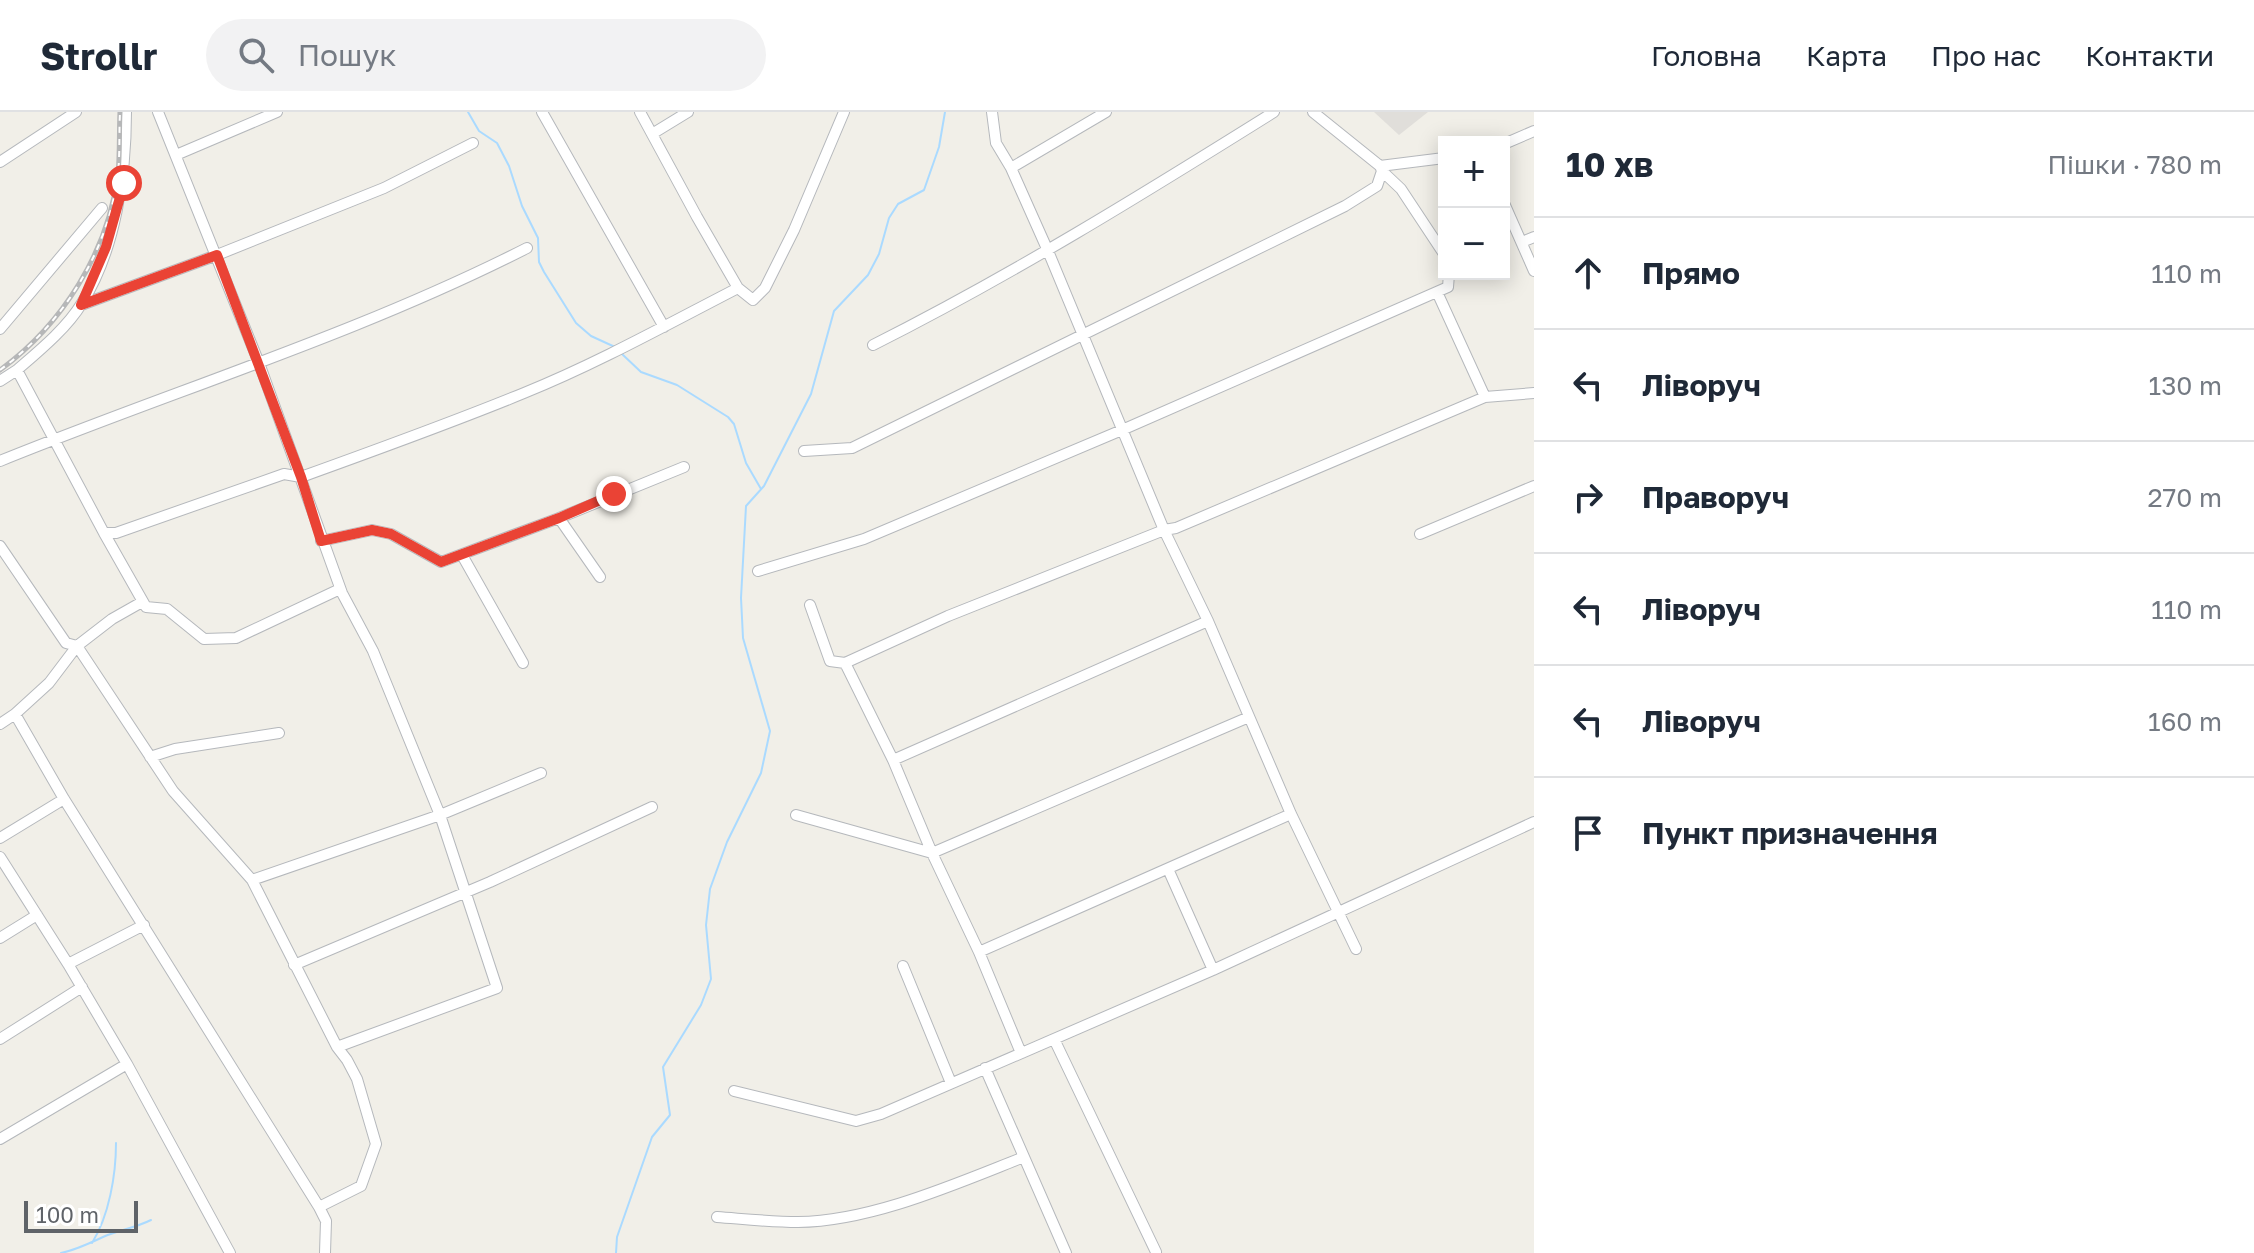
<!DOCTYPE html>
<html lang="uk">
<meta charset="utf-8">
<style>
body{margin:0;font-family:"Golos Text",sans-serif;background:#f2f2f3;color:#1f2937}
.controls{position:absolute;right:24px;top:24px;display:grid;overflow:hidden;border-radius:0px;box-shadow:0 4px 20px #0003}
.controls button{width:72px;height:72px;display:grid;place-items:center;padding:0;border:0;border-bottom:2px solid #e0e1e3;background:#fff;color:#1f2937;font:40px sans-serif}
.scale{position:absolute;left:24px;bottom:20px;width:114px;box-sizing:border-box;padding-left:8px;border:4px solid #5f6368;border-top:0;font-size:22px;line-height:28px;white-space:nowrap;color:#5f6368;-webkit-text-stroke:6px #fff;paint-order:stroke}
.stop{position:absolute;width:24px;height:24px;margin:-18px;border:6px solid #ea4335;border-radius:50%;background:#fff}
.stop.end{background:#ea4335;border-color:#fff;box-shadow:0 2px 8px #0008}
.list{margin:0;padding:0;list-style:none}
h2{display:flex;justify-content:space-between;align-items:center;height:104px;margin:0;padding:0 32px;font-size:34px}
h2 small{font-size:26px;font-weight:400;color:#747a83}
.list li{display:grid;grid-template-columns:52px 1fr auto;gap:24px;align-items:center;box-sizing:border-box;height:112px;padding:0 32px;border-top:2px solid #e0e1e3}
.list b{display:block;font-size:30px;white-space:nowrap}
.list em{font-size:26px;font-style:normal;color:#747a83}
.icon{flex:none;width:44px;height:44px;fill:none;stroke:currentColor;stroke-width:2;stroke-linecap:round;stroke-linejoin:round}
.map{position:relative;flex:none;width:1534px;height:1141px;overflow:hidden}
header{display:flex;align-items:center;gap:48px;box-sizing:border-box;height:112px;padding:0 40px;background:#fff;border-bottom:2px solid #e0e1e3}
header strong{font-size:38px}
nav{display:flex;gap:44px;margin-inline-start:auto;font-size:28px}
.search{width:560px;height:72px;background:#f2f2f3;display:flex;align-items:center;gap:20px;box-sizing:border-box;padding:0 28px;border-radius:44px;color:#747a83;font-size:30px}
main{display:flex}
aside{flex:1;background:#fff}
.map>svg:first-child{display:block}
.industrial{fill:#e0deda}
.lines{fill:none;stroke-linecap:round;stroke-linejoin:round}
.stream{stroke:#aadaff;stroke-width:2}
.minor-casing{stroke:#b5b8bc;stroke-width:12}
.minor{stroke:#fff;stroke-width:10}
.rail-casing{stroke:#b6b7b8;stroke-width:5}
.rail{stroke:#fff;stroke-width:2;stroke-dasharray:6;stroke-linecap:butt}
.route{stroke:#ea4335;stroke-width:10}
</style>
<header>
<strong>Strollr</strong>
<div class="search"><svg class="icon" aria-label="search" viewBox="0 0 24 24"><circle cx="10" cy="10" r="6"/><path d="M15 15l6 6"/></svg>Пошук</div>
<nav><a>Головна</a><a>Карта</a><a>Про нас</a><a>Контакти</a></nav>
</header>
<main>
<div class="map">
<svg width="1534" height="1141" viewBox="0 0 1534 1141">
<rect width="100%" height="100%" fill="#f1efe8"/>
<!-- industrial -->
<path class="industrial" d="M1374,0H1428L1399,23Z"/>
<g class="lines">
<!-- stream -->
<path class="stream" d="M468,0L479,19L497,31L509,54L522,94L538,126L539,150L544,160L576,211L591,224L615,235
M622,242L641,260L677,273L728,305L734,312L746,351L761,377
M92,1131C109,1104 116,1063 116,1031
M61,1141C76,1138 88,1132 103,1125C119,1118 135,1116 151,1108
M616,1141L617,1125L652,1025L670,1003L663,955L701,893L711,867L706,813L710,777L727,730L761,661L770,619L743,526L741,486L746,394L764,374L811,282L834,199L868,163L879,142L889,106L898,92L924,78L939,35L945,0"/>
<!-- minor casing -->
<g class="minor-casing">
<path id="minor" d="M126,0C126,62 116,137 82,191C67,216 39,239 17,258L104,421H116L284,362L301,365C376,338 451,311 524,281C598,251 668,212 738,176
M158,0L259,251L342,481L373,539L440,703L497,876L337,935
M542,0L664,215
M640,0L697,105L738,176L753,188L765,176L794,118L844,0
M992,0L996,31L1011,56L1048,139L1164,418L1208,509L1291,702L1356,837
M1313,0L1380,54L1444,46
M652,22L688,0
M1504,32L1534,19
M176,43L277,0
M0,50L76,0
M1011,56L1106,0
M1382,59L1401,77L1444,142
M1504,91L1534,159
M1522,130L1534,125
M1437,180L1485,285
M81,193L217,143L384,76L473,31
M0,217L102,96
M873,233C1012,163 1143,82 1274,0
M0,269L17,258
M804,339L852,336L1345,94L1377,74L1382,59L1380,54
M0,349C175,278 358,222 527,136
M559,406L600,465
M104,421L146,495L167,497L204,527L236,526L340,477
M1420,422L1534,374
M321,429L372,418L391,422L441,450L559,406L684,355
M0,434L66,531L77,534L173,679L252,768L337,935L347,948L357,967L376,1032L361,1074L319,1095L64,687L15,602L49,571L77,534L112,507L142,490
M462,443L523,551
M758,459L864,427L1122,318L1448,175L1449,162
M810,493L830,549L845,551L948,504L1164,418L1176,416L1485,285L1534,281
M845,551L893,648L932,741L979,840L1021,941
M0,612L15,602
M150,645L175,637L279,621
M893,648L1208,509
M796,703L932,741L1249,605
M0,726L64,687
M0,745L68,852L127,952L230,1141
M1168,757L1213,858
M252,768L440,703L541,661
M0,826L37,803
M979,840L1291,702
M68,852L144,813
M294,853L490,770L652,695
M903,854L951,971
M0,927L82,875
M1054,927L1156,1140
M985,956L1066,1141
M734,979L856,1009L881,1002L1213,858L1534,710
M0,1027L127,952
M319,1095L326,1109L325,1141
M717,1105C744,1107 771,1110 798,1110C872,1109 955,1072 1024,1045"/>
</g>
<!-- minor -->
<use href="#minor" class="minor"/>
<!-- rail casing -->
<g class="rail-casing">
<path id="rail" d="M0,258C63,212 108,140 118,62C120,42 119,20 120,0"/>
</g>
<!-- rail -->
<use href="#rail" class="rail"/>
</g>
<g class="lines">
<!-- route -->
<path class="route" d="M124,71L106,135L81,193L217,143L301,365L321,429L372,418L391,422L441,450L559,406L614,382"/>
</g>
</svg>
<div class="controls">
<button>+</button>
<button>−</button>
</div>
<div class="scale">100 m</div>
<div class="stop" style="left:124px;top:71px"></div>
<div class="stop end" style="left:614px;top:382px"></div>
</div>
<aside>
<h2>10 хв<small>Пішки · 780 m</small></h2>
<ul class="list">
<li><svg class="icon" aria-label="ahead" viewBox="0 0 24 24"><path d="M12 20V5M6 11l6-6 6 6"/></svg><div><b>Прямо</b></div><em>110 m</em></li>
<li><svg class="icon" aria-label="left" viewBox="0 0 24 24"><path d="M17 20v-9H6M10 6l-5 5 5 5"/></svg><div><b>Ліворуч</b></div><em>130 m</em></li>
<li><svg class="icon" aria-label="right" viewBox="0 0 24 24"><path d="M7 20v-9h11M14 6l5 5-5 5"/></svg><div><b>Праворуч</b></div><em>270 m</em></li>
<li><svg class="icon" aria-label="left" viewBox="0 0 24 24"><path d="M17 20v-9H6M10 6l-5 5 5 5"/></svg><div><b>Ліворуч</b></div><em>110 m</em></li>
<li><svg class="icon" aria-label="left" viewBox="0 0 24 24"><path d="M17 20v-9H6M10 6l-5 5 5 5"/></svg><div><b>Ліворуч</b></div><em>160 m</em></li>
<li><svg class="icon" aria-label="arrive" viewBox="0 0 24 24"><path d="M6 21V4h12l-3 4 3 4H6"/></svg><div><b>Пункт призначення</b></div></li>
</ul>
</aside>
</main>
